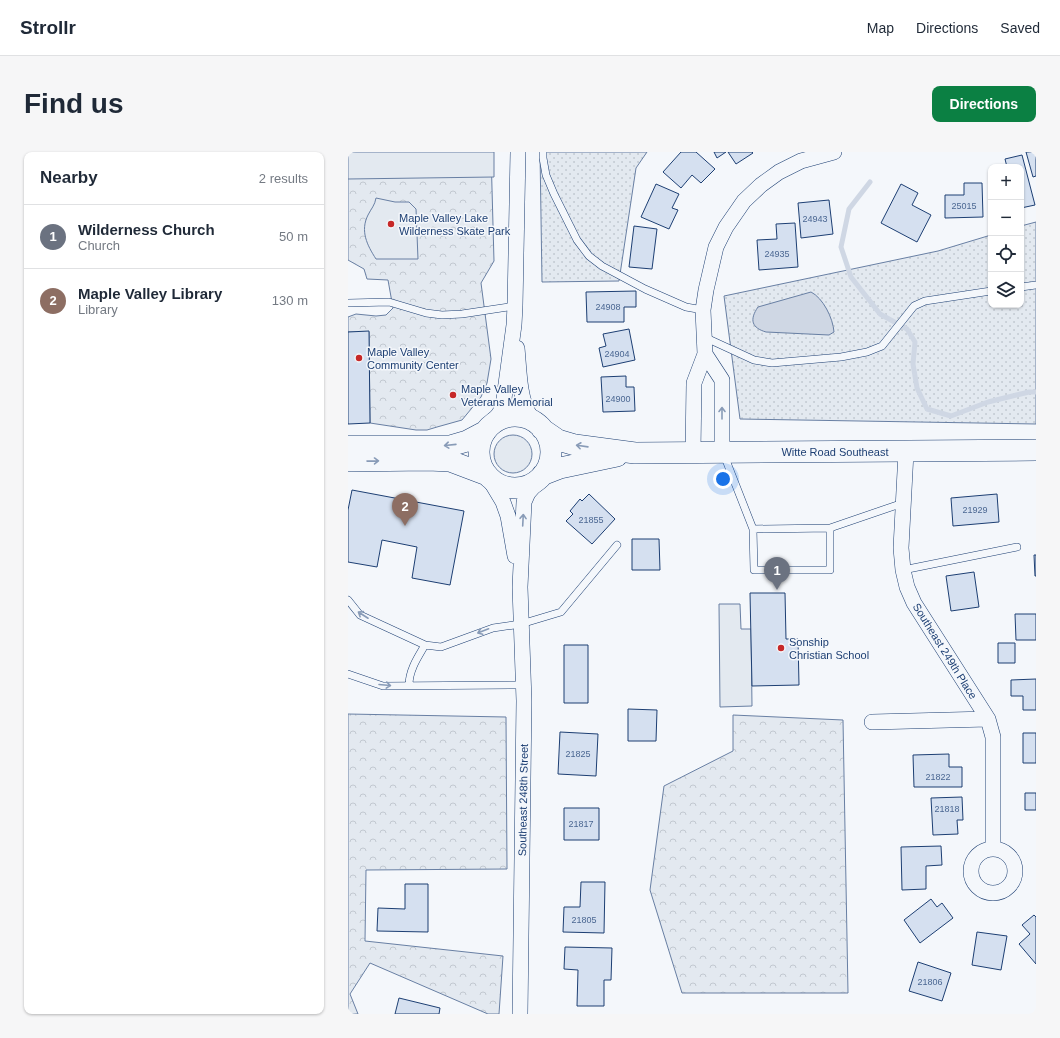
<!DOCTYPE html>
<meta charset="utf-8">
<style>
body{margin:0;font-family:Helvetica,sans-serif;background:#f6f6f7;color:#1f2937}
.controls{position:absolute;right:12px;top:12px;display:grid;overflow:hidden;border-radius:8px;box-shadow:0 1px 3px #0004}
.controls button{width:36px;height:36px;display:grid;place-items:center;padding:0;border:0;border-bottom:1px solid #e0e1e3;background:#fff;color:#1f2937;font:20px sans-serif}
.you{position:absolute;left:375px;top:327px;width:14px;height:14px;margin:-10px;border:3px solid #fff;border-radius:50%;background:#1a73e8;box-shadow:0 0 0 6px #1a73e833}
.badge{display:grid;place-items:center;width:26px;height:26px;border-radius:50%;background:#0b8043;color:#fff;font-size:13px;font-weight:700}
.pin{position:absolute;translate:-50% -33px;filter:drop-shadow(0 1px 2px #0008)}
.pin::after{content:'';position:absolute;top:21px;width:14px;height:12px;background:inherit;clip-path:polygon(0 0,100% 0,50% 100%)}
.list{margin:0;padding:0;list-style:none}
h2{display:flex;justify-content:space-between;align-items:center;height:52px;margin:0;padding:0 16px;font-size:17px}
h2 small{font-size:13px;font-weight:400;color:#747a83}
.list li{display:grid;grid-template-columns:26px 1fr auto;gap:12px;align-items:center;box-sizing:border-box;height:64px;padding:0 16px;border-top:1px solid #e0e1e3}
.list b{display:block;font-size:15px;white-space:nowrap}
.list p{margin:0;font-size:13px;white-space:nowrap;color:#747a83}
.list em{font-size:13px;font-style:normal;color:#747a83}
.icon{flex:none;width:22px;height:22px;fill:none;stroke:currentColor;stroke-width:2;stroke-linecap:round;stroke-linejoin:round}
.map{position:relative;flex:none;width:688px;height:862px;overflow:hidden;border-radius:8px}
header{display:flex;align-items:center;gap:24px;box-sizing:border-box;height:56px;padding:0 20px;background:#fff;border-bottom:1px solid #e0e1e3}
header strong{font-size:19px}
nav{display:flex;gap:22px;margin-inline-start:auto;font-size:14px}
.intro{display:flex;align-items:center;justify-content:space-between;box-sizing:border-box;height:96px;padding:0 24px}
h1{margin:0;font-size:28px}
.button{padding:10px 18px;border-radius:8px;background:#0b8043;color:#fff;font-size:14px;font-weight:700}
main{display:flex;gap:24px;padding:0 24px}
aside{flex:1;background:#fff;border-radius:8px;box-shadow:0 1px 3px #0004}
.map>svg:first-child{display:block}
.grass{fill:url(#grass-dots);stroke:#687fa3}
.forest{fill:url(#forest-crowns);stroke:#687fa3}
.green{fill:#e3e9f0;stroke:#687fa3}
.water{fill:#cfd7e4;stroke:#687fa3}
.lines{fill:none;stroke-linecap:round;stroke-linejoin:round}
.stream{stroke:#cfd7e4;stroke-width:5}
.building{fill:#d5e0f0;stroke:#1d3f73}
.lane-casing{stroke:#1d3f73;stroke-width:8}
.street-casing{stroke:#1d3f73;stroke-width:16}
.secondary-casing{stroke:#1d3f73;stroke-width:22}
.lane{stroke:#f4f7fb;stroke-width:7}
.street{stroke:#f4f7fb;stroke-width:15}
.secondary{stroke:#f4f7fb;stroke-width:21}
.oneway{stroke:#889bb7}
.poi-dot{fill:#c62828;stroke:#f4f7fb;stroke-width:1.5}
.labels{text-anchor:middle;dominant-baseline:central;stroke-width:3;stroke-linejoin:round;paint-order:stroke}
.number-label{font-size:9px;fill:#4b6792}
.poi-label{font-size:11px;fill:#1d3f73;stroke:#f4f7fb;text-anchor:start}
.street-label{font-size:11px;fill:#1d3f73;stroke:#f4f7fb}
</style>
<header>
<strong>Strollr</strong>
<nav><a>Map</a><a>Directions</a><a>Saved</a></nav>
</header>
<div class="intro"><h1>Find us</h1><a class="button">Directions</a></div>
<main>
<aside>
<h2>Nearby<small>2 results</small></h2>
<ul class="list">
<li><span class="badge" style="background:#6b7280">1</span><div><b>Wilderness Church</b><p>Church</p></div><em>50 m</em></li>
<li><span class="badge" style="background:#8d6e63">2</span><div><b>Maple Valley Library</b><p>Library</p></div><em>130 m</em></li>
</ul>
</aside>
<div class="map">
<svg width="688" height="862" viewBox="0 0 688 862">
<defs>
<pattern id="grass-dots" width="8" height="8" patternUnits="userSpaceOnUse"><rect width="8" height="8" fill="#e3e9f0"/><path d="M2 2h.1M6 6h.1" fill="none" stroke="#c2c9d1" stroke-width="1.8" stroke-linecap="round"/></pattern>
<pattern id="forest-crowns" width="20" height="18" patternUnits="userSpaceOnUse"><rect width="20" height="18" fill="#e3e9f0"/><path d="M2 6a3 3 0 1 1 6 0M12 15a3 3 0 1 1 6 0" fill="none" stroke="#c2c9d1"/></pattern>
</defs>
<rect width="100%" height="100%" fill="#f4f7fb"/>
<!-- grass -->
<path class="grass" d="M192,0H299L288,16L271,129L194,130Z
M688,70V272L392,267L376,144L590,99L643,83V153H673V74Z"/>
<!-- forest -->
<path class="forest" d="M0,0H143L146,109L133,131L143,207L139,231L133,245L114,268L89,275L79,278H68L22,271L21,180H0V165L8,162L28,164L38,163L45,156L40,128L19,127L16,117L0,108Z
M0,562L158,565L159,717L18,718L17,789L155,804L151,862H140L22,811L2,842L10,862H0Z
M385,563L495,568L500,841H334L302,738L316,634L385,599Z"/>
<!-- green -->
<path class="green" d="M0,0H146V25L0,27Z
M28,46L47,50H61L68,57L70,107H28C19,93 12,79 20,63C23,57 27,53 28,46Z
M146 302a19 19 0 1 1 38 0a19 19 0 1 1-38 0Z
M371,452H392L393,477H403L404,554L372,555Z"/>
<!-- water -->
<path class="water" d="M463,140C475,146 485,166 486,180L481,183L418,180C404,176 401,168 410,155Z"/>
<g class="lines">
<!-- stream -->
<path class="stream" d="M522,30L501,57L493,95L503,125L532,162L559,177L567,190L565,212L569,236L579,257L603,264L640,250L681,240H688"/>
</g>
<!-- building -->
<path class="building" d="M333,0H348L367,17L353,31L344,23L333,36L315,20Z
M366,0H378L369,6Z
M380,0H404L405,1L388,12Z
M678,0H688V24L685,25Z
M674,3L687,53L673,56V15H659L657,7Z
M616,31H634L635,65L597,66V43H616Z
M308,32L331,42L324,56L330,58L321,77L293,65Z
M553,32L570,41L564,53L583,63L569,90L533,71Z
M481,48L485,82L453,86L450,51Z
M447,71L450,115L411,118L409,88L429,87L428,72Z
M286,74L309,77L304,117L281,115Z
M288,139V155H276V170H239L238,140Z
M281,177L287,208L255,215L251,196L258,194L255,182Z
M21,179L22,271L0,272V180Z
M278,224V235H286L287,259L255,260L253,225Z
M4,338L116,359L102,433L64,426L69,395L34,388L29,415L0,410V358Z
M241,342L267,367L244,392L218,369L225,362L222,359L232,347L234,349Z
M649,342L651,370L605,374L603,346Z
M284,387H311L312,418H284Z
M686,403H688V424H687Z
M626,420L631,455L603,459L598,424Z
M402,441H437L438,487H450L451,533L404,534Z
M667,462H688V488H668Z
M650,491H667V511H650Z
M216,493H240V551H216Z
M688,527V558H675V544H663V528Z
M280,557L309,558L308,589H280Z
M212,580L250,582L248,624L210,622Z
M675,581H688V611H675Z
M601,602V615H614V635H566L565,603Z
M677,641H688V658H677Z
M614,645L615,668H609L610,682L585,683L583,646Z
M216,656H251V688H216Z
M593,694L594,713L578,714V737L554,738L553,695Z
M233,730H257L256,781L215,780L216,755H232Z
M57,732H80V780L29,779L30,756L57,757Z
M583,747L589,755L594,751L605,766L572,791L556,768Z
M686,763L688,765V812L671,792L682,782L674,773Z
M629,780L659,784L653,818L624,813Z
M217,795L264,796L263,828H256V854H229L230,818L216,817Z
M570,810L603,821L594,849L561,839Z
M51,846L92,856L91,862H47Z"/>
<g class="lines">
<!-- lane casing -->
<g class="lane-casing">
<path id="lane" d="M195,0V6L198,23L206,42L229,88L241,104L254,114L297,137L338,155L355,158
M673,135L688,133
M0,151L41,150L78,161L94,163L114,162L167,154
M356,185L406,208L424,211L493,205L519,200L534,194L566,154L577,149L643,139
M376,303L405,377
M482,376V418H406L405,377Z
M482,376L555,351
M555,418L669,395
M0,448L12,463L77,493L93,495L145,476L173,472L213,460L269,393
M0,522L35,534L176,533
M61,533C61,518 70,505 77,493"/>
</g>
<!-- street casing -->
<g class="street-casing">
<path id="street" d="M169,196C171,215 171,246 181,262C184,266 188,270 192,274
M357,202L355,158L358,138L368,95L378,75L396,49L413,33L431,20L453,9L486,0
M139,276L151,262L155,254L166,173L167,154L170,0
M345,300L346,231L357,202L374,228V300
M558,300L553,396L555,418L559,435L566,451L640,567L645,585V697
M140,325L155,350L160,364L167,404
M524,570L640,567
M623 719a22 22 0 1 1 44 0a22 22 0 1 1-44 0Z
M172,862L176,549L172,435L176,350L180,341L194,325"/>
</g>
<!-- secondary casing -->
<g class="secondary-casing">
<path id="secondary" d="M131 300a36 36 0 1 1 72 0a36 36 0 1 1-72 0Z
M194,277L210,288L227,293L287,301L688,298
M0,294H102L119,289L138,279
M0,309L80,308L102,309L139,323
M194,323L212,316L269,304"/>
</g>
<!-- lane -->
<use href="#lane" class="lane"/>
<!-- street -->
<use href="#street" class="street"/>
<!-- secondary -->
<use href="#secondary" class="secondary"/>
</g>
<!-- one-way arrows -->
<defs><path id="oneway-shaft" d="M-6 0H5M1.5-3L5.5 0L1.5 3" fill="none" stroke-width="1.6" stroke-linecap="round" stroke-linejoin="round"/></defs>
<g class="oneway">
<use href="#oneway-shaft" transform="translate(374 261) rotate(-90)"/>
<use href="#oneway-shaft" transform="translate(102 293) rotate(174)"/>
<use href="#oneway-shaft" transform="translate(234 294) rotate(-172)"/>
<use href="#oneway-shaft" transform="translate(25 309) rotate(-1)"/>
<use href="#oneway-shaft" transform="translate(175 368) rotate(-87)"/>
<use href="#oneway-shaft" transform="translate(15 463) rotate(-147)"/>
<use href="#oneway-shaft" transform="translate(135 479) rotate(159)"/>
<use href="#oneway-shaft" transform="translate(37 533) rotate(5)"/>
</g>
<!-- markers -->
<g class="poi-dot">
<circle cx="43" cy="72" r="4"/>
<circle cx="11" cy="206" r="4"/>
<circle cx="105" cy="243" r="4"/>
<circle cx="433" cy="496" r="4"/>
</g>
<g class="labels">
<!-- number labels -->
<g class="number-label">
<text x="616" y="54">25015</text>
<text x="467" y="67">24943</text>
<text x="429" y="102">24935</text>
<text x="260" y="155">24908</text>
<text x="269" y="202">24904</text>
<text x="270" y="247">24900</text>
<text x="627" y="358">21929</text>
<text x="243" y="368">21855</text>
<text x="230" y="602">21825</text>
<text x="590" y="625">21822</text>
<text x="599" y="657">21818</text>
<text x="233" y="672">21817</text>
<text x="236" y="768">21805</text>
<text x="582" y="830">21806</text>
</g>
<!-- poi labels -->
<g class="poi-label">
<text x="51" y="66">Maple Valley Lake<tspan x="51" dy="13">Wilderness Skate Park</tspan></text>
<text x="19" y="200">Maple Valley<tspan x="19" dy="13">Community Center</tspan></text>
<text x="113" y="237">Maple Valley<tspan x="113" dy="13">Veterans Memorial</tspan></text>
<text x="441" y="490">Sonship<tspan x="441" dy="13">Christian School</tspan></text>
</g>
<!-- street labels -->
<g class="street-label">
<text x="487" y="300">Witte Road Southeast</text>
<text transform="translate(597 499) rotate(58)">Southeast 249th Place</text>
<text transform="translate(175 648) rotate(-89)">Southeast 248th Street</text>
</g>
</g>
</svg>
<div class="controls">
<button>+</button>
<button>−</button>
<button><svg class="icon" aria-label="locate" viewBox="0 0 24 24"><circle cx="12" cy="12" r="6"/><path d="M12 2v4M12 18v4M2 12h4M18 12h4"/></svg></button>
<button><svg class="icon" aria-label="layers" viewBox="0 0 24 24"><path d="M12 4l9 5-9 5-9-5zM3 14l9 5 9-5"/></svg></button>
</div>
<div class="you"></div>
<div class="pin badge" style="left:429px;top:438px;background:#6b7280">1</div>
<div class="pin badge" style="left:57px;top:374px;background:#8d6e63">2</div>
</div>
</main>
